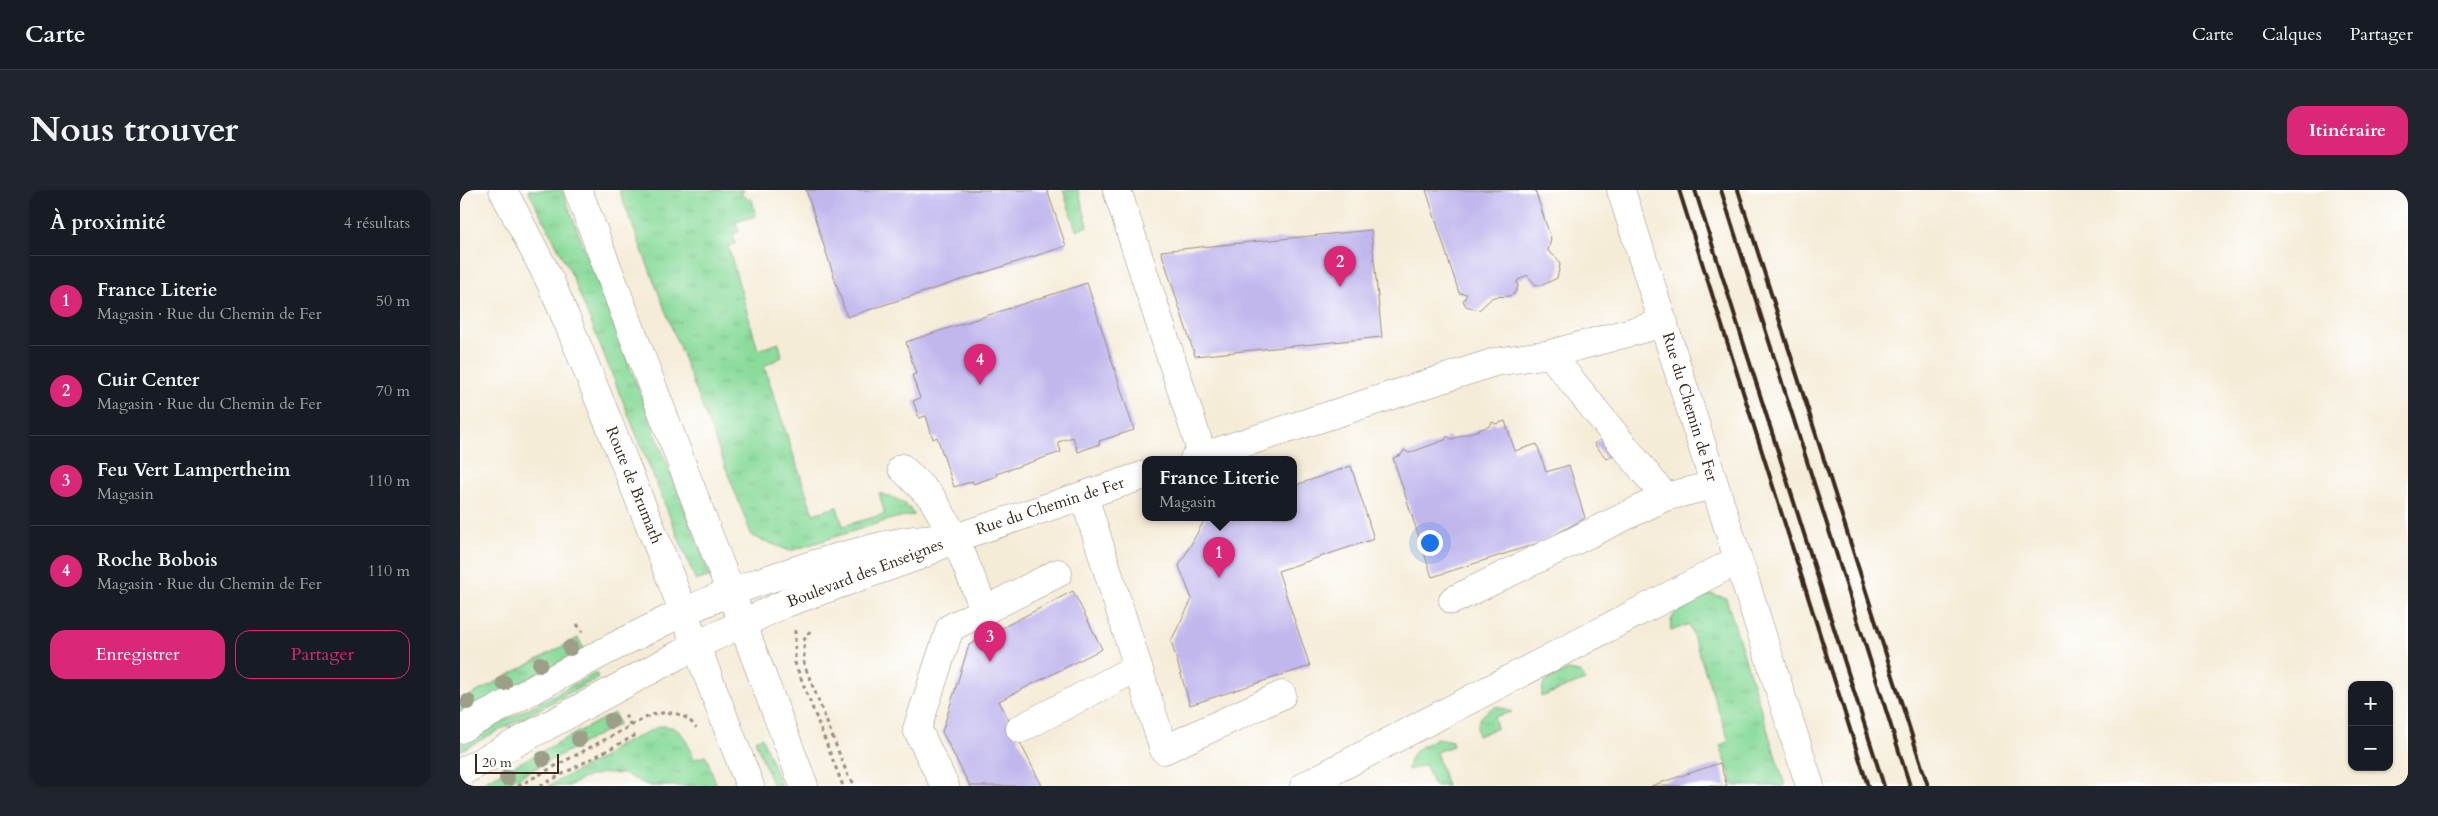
<!DOCTYPE html>
<html lang="fr">
<meta charset="utf-8">
<style>
body{margin:0;font-family:Cardo,serif;background:#20242c;color:#f1f3f6}
.controls{position:absolute;right:15px;bottom:15px;display:grid;overflow:hidden;border-radius:10px;box-shadow:0 1px 4px #0004}
.controls button{width:45px;height:45px;display:grid;place-items:center;padding:0;border:0;border-bottom:1px solid #363941;background:#171b24;color:#f1f3f6;font:25px sans-serif}
.scale{position:absolute;left:15px;bottom:12px;width:84px;box-sizing:border-box;padding-left:5px;border:2px solid #3b2a1e;border-top:0;font-size:14px;line-height:18px;white-space:nowrap;color:#3b2a1e;-webkit-text-stroke:4px #fff;paint-order:stroke}
.you{position:absolute;left:969px;top:352px;width:18px;height:18px;margin:-12px;border:4px solid #fff;border-radius:50%;background:#1a73e8;box-shadow:0 0 0 8px #1a73e833}
.badge{display:grid;place-items:center;width:32px;height:32px;border-radius:50%;background:#db2777;color:#fff;font-size:16px;font-weight:700}
.pin{position:absolute;translate:-50% -41px;filter:drop-shadow(0 1px 2px #0008)}
.pin::after{content:'';position:absolute;top:26px;width:18px;height:15px;background:inherit;clip-path:polygon(0 0,100% 0,50% 100%)}
.popup{position:absolute;left:682px;top:266px;width:155px;height:65px;box-sizing:border-box;display:grid;place-content:center;border-radius:10px;background:#171b24;filter:drop-shadow(0 1px 4px #0005);font-size:16px;white-space:nowrap;color:#9ea1a6}
.popup b{font-size:19px;color:#f1f3f6}
.popup::after{content:'';position:absolute;left:50%;top:100%;margin-left:-10px;border:10px solid transparent;border-top-color:#171b24}
.list{margin:0;padding:0;list-style:none}
h2{display:flex;justify-content:space-between;align-items:center;height:65px;margin:0;padding:0 20px;font-size:21px}
h2 small{font-size:16px;font-weight:400;color:#9ea1a6}
.list li{display:grid;grid-template-columns:32px 1fr auto;gap:15px;align-items:center;box-sizing:border-box;height:90px;padding:0 20px;border-top:1px solid #363941}
.list b{display:block;font-size:19px;white-space:nowrap}
.list p{margin:0;font-size:16px;white-space:nowrap;color:#9ea1a6}
.list em{font-size:16px;font-style:normal;color:#9ea1a6}
.actions{display:flex;gap:10px;padding:15px 20px}
.actions a{flex:1;padding:11px 0;border:1px solid #db2777;border-radius:15px;text-align:center;font-size:18px;color:#db2777}
.actions .main{background:#db2777;color:#fff}
.map{position:relative;flex:none;width:1948px;height:596px;overflow:hidden;border-radius:15px}
header{display:flex;align-items:center;gap:30px;box-sizing:border-box;height:70px;padding:0 25px;background:#171b24;border-bottom:1px solid #363941}
header strong{font-size:24px}
nav{display:flex;gap:28px;margin-inline-start:auto;font-size:18px}
.intro{display:flex;align-items:center;justify-content:space-between;box-sizing:border-box;height:120px;padding:0 30px}
h1{margin:0;font-size:35px}
.button{padding:12px 22px;border-radius:15px;background:#db2777;color:#fff;font-size:18px;font-weight:700}
main{display:flex;gap:30px;padding:0 30px}
aside{flex:1;background:#171b24;border-radius:15px;box-shadow:0 1px 4px #0004}
.map>svg:first-child{display:block}
.grass{fill:url(#grass-tufts);stroke:#63825c}
.building{fill:#c1b7ed}
.lines{fill:none;stroke-linecap:round;stroke-linejoin:round}
.minor-casing{stroke:#988b7b;stroke-width:29}
.major-casing{stroke:#988b7b;stroke-width:29}
.path{stroke:#988b7b;stroke-width:3;stroke-dasharray:4 4;stroke-linecap:butt}
.minor{stroke:#fff;stroke-width:28}
.major{stroke:#fff;stroke-width:28}
.rail{stroke:#3b2a1e;stroke-width:4}
.tree{fill:#9c9e87}
.labels{text-anchor:middle;dominant-baseline:central;stroke-width:4.5;stroke-linejoin:round;paint-order:stroke}
.street-label{font-size:16px;fill:#3b2a1e;stroke:#fff}
</style>
<header>
<strong>Carte</strong>
<nav><a>Carte</a><a>Calques</a><a>Partager</a></nav>
</header>
<div class="intro"><h1>Nous trouver</h1><a class="button">Itinéraire</a></div>
<main>
<aside>
<h2>À proximité<small>4 résultats</small></h2>
<ul class="list">
<li><span class="badge">1</span><div><b>France Literie</b><p>Magasin · Rue du Chemin de Fer</p></div><em>50 m</em></li>
<li><span class="badge">2</span><div><b>Cuir Center</b><p>Magasin · Rue du Chemin de Fer</p></div><em>70 m</em></li>
<li><span class="badge">3</span><div><b>Feu Vert Lampertheim</b><p>Magasin</p></div><em>110 m</em></li>
<li><span class="badge">4</span><div><b>Roche Bobois</b><p>Magasin · Rue du Chemin de Fer</p></div><em>110 m</em></li>
</ul>
<div class="actions"><a class="main">Enregistrer</a><a>Partager</a></div>
</aside>
<div class="map">
<svg width="1948" height="596" viewBox="0 0 1948 596">
<defs>
<pattern id="grass-tufts" width="24" height="20" patternUnits="userSpaceOnUse" patternTransform="scale(1.25)"><rect width="24" height="20" fill="#8bdb9b"/><path d="M3 7l-1-3M5 7V3M7 7l1-3M15 17l-1-3M17 17v-4M19 17l1-3" fill="none" stroke="#79bc85"/></pattern>
</defs>
<rect width="100%" height="100%" fill="#fff"/>
<filter id="ink" filterUnits="userSpaceOnUse"><feTurbulence type="fractalNoise" baseFrequency=".02" numOctaves="2"/><feDisplacementMap in="SourceGraphic" scale="10" xChannelSelector="R" yChannelSelector="G"/><feConvolveMatrix kernelMatrix="1 2 1 2 8 2 1 2 1" color-interpolation-filters="sRGB"/></filter>
<filter id="wash" filterUnits="userSpaceOnUse"><feTurbulence type="fractalNoise" baseFrequency=".0096" numOctaves="4" result="noise"/><feDisplacementMap in="SourceGraphic" scale="20" xChannelSelector="R" yChannelSelector="G"/><feGaussianBlur stdDeviation="1.12" result="paint"/><feColorMatrix in="noise" values="0 0 0 0 0 0 0 0 0 0 0 0 0 0 0 0 0 1.4 0 .05"/><feComposite in="paint" operator="in"/></filter>
<g filter="url(#wash)">
<rect width="100%" height="100%" fill="#f5ecd8"/>
<!-- grass -->
<path class="grass" d="M68,0H102L250,386L236,391L110,81Z
M159,0H284L281,5L292,10L296,26L276,32L279,42L273,44L275,54L268,56L298,160L319,153L322,167L304,176L353,324L377,317L383,336L425,324L419,303C433,307 447,312 454,325L435,328L330,361L292,346Z
M603,0H618L628,36L616,40Z
M1251,404L1266,408L1325,596H1274L1260,555L1269,551L1229,434L1211,441C1206,418 1234,413 1251,404Z
M118,448L124,459L0,524V511Z
M1108,480L1120,482L1125,490L1081,507L1084,492Z
M136,483L138,488L0,561V554Z
M1038,516L1052,522L1034,527L1037,538L1018,546C1014,531 1024,521 1038,516Z
M154,523L159,534L42,596H16Z
M200,536C223,535 226,551 234,569L246,566L257,596H190L164,584L143,583L124,588L109,596H88L146,566L152,559Z
M302,547L321,596H313L295,550Z
M977,548L992,551L993,556L976,562L987,596H974L966,575L948,580C950,559 960,558 977,548Z"/>
<g id="blocks">
<!-- building -->
<path class="building" d="M346,0H587L606,56L387,127Z
M966,0H1075L1091,49L1088,61L1097,68L1100,75L1097,88L1083,95H1076L1067,85L1057,91L1058,97L1055,103L1050,106L1033,107L1019,120L1006,116L1003,111L1007,104L999,103Z
M911,40L922,147L735,166L701,61Z
M627,93L674,240L639,251L640,254L618,262L613,247L598,252L601,262L536,284L537,286L513,294V291L494,297L477,247L473,249L466,226L459,228L453,211L460,208L452,185L456,184L446,152Z
M1045,231L1055,261L1077,254L1086,282L1109,275L1125,328L1082,352L972,387L933,268L941,265L944,260L949,263L985,250L987,246L992,249L1030,236L1032,232L1036,234Z
M1144,247L1156,262L1147,269L1134,254Z
M891,276L914,349L818,381L850,476L730,515L711,451L732,409L719,376L746,327H833V296Z
M613,401L642,459L539,511L582,596H510L482,542L509,455Z
M1260,573L1267,596H1191Z"/>
</g>
</g>
<g filter="url(#ink)">
<use href="#blocks" fill-opacity="0" stroke="#988b7b" stroke-width="1"/>
<g class="lines">
<!-- minor casing -->
<g class="minor-casing">
<path id="minor" d="M657,0L743,267
M1161,0L1350,596
M1090,164L1205,307L1254,295
M734,269L1035,172L1090,164L1204,133
M442,278L472,308L495,348L525,421
M624,306L704,560L822,505
M993,410L1205,307
M0,539C74,500 147,458 222,423C268,401 317,386 365,371C405,360 442,348 484,348
M560,539L678,477
M0,583L235,456L326,413L461,365L495,348L685,285
M485,596L457,539L490,438L598,383
M844,596L1278,370"/>
</g>
<!-- major casing -->
<g class="major-casing">
<path id="major" d="M43,0L90,91L111,140L197,353L290,596
M118,0L344,596"/>
</g>
<!-- path -->
<path class="path" d="M117,434L122,442
M335,440V473L383,596
M350,441L344,450V474L388,586L396,596
M165,525L171,536
M58,596L189,526C206,520 225,521 236,538
M80,596L176,545"/>
<!-- minor -->
<use href="#minor" class="minor"/>
<!-- major -->
<use href="#major" class="major"/>
<!-- rail -->
<path class="rail" d="M1219,0L1408,596
M1235,0L1424,596
M1261,0L1450,596
M1278,0L1468,596"/>
</g>
<!-- trees -->
<g class="tree">
<circle cx="110" cy="458" r="8"/>
<circle cx="80" cy="474" r="8"/>
<circle cx="44" cy="493" r="8"/>
<circle cx="8" cy="512" r="8"/>
<circle cx="151" cy="531" r="8"/>
<circle cx="119" cy="549" r="8"/>
<circle cx="83" cy="569" r="8"/>
<circle cx="47" cy="588" r="8"/>
</g>
</g>
<g class="labels">
<!-- street labels -->
<g class="street-label">
<text transform="translate(1230 217) rotate(73)">Rue du Chemin de Fer</text>
<text transform="translate(174 295) rotate(68)">Route de Brumath</text>
<text transform="translate(590 316) rotate(-18)">Rue du Chemin de Fer</text>
<text transform="translate(405 383) rotate(-21)">Boulevard des Enseignes</text>
</g>
</g>
</svg>
<div class="controls">
<button>+</button>
<button>−</button>
</div>
<div class="scale">20 m</div>
<div class="you"></div>
<div class="pin badge" style="left:759px;top:388px">1</div>
<div class="popup"><b>France Literie</b>Magasin</div>
<div class="pin badge" style="left:880px;top:97px">2</div>
<div class="pin badge" style="left:530px;top:472px">3</div>
<div class="pin badge" style="left:520px;top:195px">4</div>
</div>
</main>
